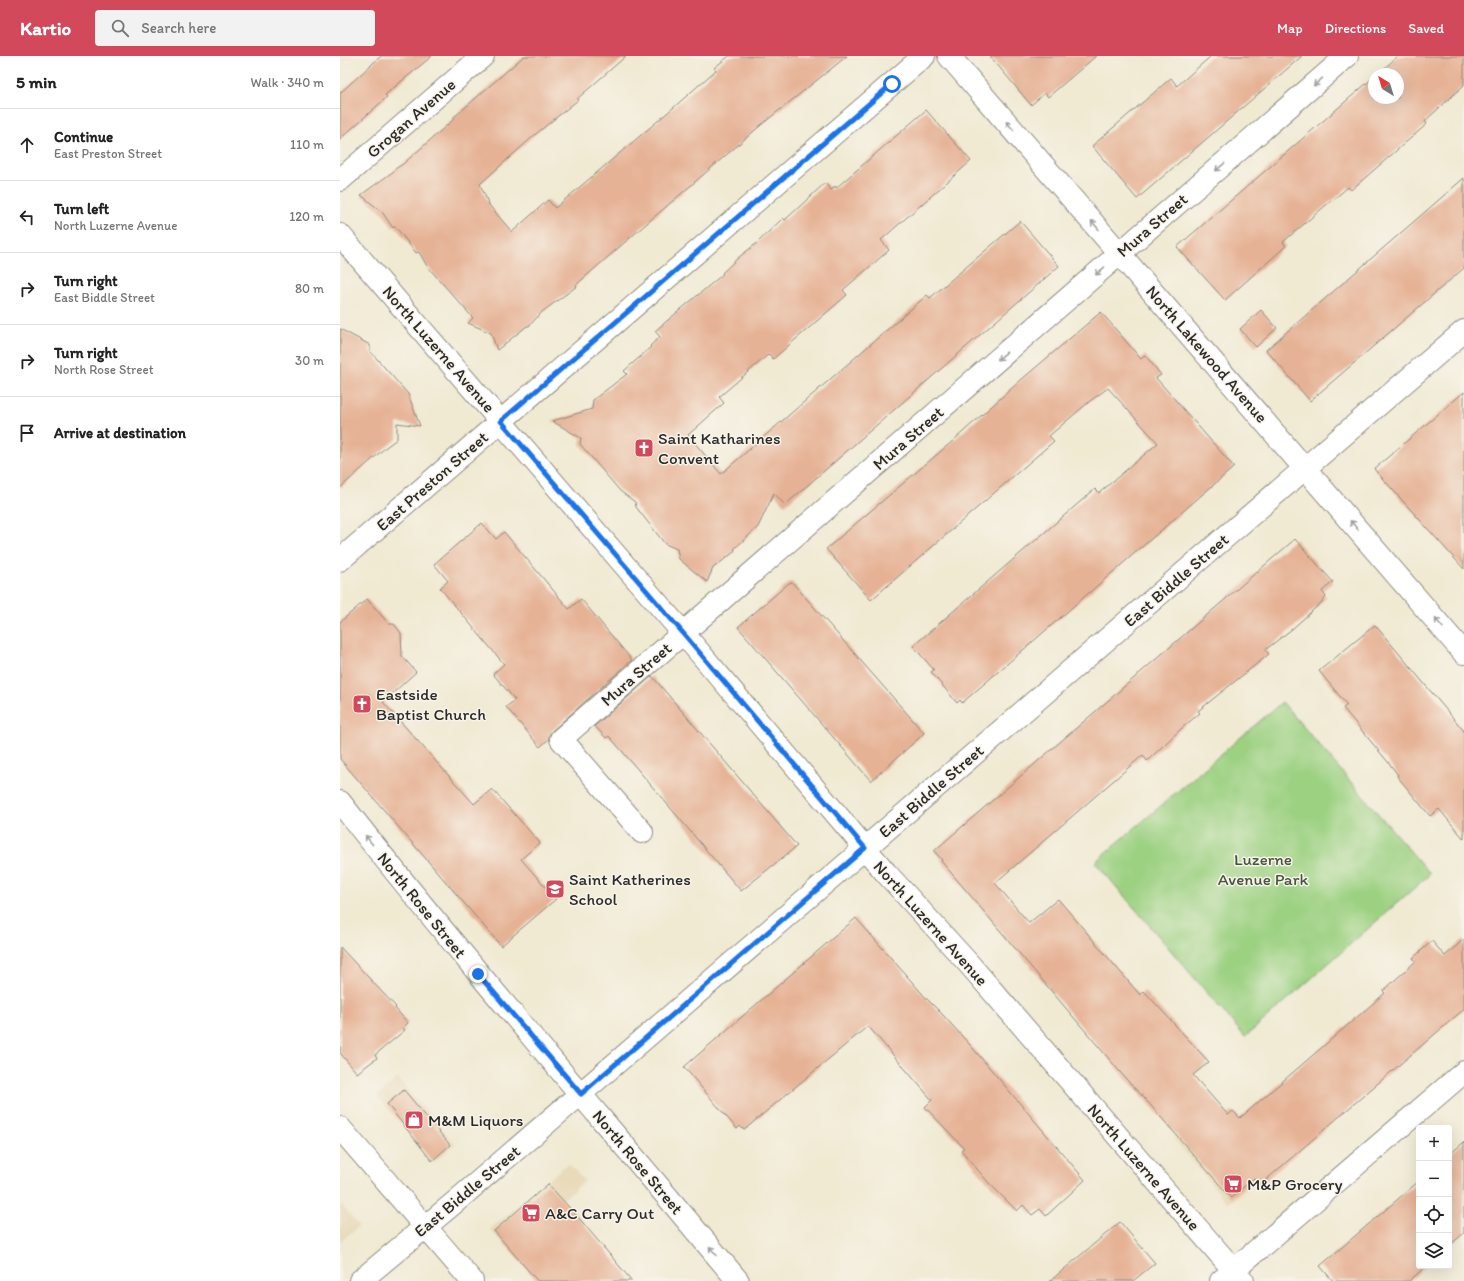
<!DOCTYPE html>
<meta charset="utf-8">
<style>
body{margin:0;font-family:Itim,sans-serif;background:#f2f2f2;color:#222}
.controls{position:absolute;right:12px;bottom:12px;display:grid;overflow:hidden;border-radius:4px;box-shadow:0 4px 16px #0002}
.controls button{width:36px;height:36px;display:grid;place-items:center;padding:0;border:0;border-bottom:1px solid #e0e0e0;background:#fff;color:#222;font:20px sans-serif}
.compass{position:absolute;left:1028px;top:12px;width:36px;height:36px;border-radius:50%;background:#fff;box-shadow:0 4px 16px #0002;rotate:322deg}
.stop{position:absolute;width:12px;height:12px;margin:-9px;border:3px solid #1a73e8;border-radius:50%;background:#fff}
.stop.end{background:#1a73e8;border-color:#fff;box-shadow:0 1px 4px #0008}
.list{margin:0;padding:0;list-style:none}
h2{display:flex;justify-content:space-between;align-items:center;height:52px;margin:0;padding:0 16px;font-size:17px}
h2 small{font-size:13px;font-weight:400;color:#767676}
.list li{display:grid;grid-template-columns:26px 1fr auto;gap:12px;align-items:center;box-sizing:border-box;height:72px;padding:0 16px;border-top:1px solid #e0e0e0}
.list b{display:block;font-size:15px;white-space:nowrap}
.list p{margin:0;font-size:13px;white-space:nowrap;color:#767676}
.list em{font-size:13px;font-style:normal;color:#767676}
.icon{flex:none;width:22px;height:22px;fill:none;stroke:currentColor;stroke-width:2;stroke-linecap:round;stroke-linejoin:round}
.map{position:relative;flex:none;width:1124px;height:1225px;overflow:hidden}
header{display:flex;align-items:center;gap:24px;box-sizing:border-box;height:56px;padding:0 20px;background:#d1495b;color:#fff}
header strong{font-size:19px}
nav{display:flex;gap:22px;margin-inline-start:auto;font-size:14px}
.search{width:280px;height:36px;background:#f2f2f2;display:flex;align-items:center;gap:10px;box-sizing:border-box;padding:0 14px;border-radius:4px;color:#767676;font-size:15px}
main{display:flex}
aside{flex:1;background:#fff}
.map>svg:first-child{display:block}
.built{fill:#e8daba}
.green{fill:#9cd182;stroke:#647e56}
.building{fill:#e6b295}
.lines{fill:none;stroke-linecap:round;stroke-linejoin:round}
.minor-casing{stroke:#8e8a7f;stroke-width:24}
.tertiary-casing{stroke:#8e8a7f;stroke-width:24}
.minor{stroke:#fff;stroke-width:22}
.tertiary{stroke:#fff;stroke-width:22}
.oneway{stroke:#a0a0a0}
.route{stroke:#1a73e8;stroke-width:5}
.labels{text-anchor:middle;dominant-baseline:central;stroke-width:3;stroke-linejoin:round;paint-order:stroke}
.street-label{font-size:17px;fill:#2b2b2b;stroke:#f7f3e8}
.poi-label{font-size:17px;fill:#2b2b2b;stroke:#f7f3e8;text-anchor:start}
.park-label{font-size:17px;fill:#475441;stroke:#f7f3e8}
</style>
<header>
<strong>Kartio</strong>
<div class="search"><svg class="icon" aria-label="search" viewBox="0 0 24 24"><circle cx="10" cy="10" r="6"/><path d="M15 15l6 6"/></svg>Search here</div>
<nav><a>Map</a><a>Directions</a><a>Saved</a></nav>
</header>
<main>
<aside>
<h2>5 min<small>Walk · 340 m</small></h2>
<ul class="list">
<li><svg class="icon" aria-label="ahead" viewBox="0 0 24 24"><path d="M12 20V5M6 11l6-6 6 6"/></svg><div><b>Continue</b><p>East Preston Street</p></div><em>110 m</em></li>
<li><svg class="icon" aria-label="left" viewBox="0 0 24 24"><path d="M17 20v-9H6M10 6l-5 5 5 5"/></svg><div><b>Turn left</b><p>North Luzerne Avenue</p></div><em>120 m</em></li>
<li><svg class="icon" aria-label="right" viewBox="0 0 24 24"><path d="M7 20v-9h11M14 6l5 5-5 5"/></svg><div><b>Turn right</b><p>East Biddle Street</p></div><em>80 m</em></li>
<li><svg class="icon" aria-label="right" viewBox="0 0 24 24"><path d="M7 20v-9h11M14 6l5 5-5 5"/></svg><div><b>Turn right</b><p>North Rose Street</p></div><em>30 m</em></li>
<li><svg class="icon" aria-label="arrive" viewBox="0 0 24 24"><path d="M6 21V4h12l-3 4 3 4H6"/></svg><div><b>Arrive at destination</b></div></li>
</ul>
</aside>
<div class="map">
<svg width="1124" height="1225" viewBox="0 0 1124 1225">
<rect width="100%" height="100%" fill="#f7f3e8"/>
<filter id="ink" filterUnits="userSpaceOnUse"><feTurbulence type="fractalNoise" baseFrequency=".025" numOctaves="2"/><feDisplacementMap in="SourceGraphic" scale="8" xChannelSelector="R" yChannelSelector="G"/><feConvolveMatrix kernelMatrix="1 2 1 2 8 2 1 2 1" color-interpolation-filters="sRGB"/></filter>
<filter id="wash" filterUnits="userSpaceOnUse"><feTurbulence type="fractalNoise" baseFrequency=".012" numOctaves="4" result="noise"/><feDisplacementMap in="SourceGraphic" scale="16" xChannelSelector="R" yChannelSelector="G"/><feGaussianBlur stdDeviation="0.9" result="paint"/><feColorMatrix in="noise" values="0 0 0 0 0 0 0 0 0 0 0 0 0 0 0 0 0 1.4 0 .05"/><feComposite in="paint" operator="in"/></filter>
<g filter="url(#wash)">
<rect width="100%" height="100%" fill="#f0ead3"/>
<!-- built -->
<path class="built" d="M58,1022L115,1088L93,1107L37,1040Z
M856,1065L911,1129L888,1148L834,1083Z
M228,1107L245,1125L166,1191L150,1173Z
M0,1147L19,1170L0,1186Z"/>
<!-- green -->
<path class="green" d="M942,646L1090,818L905,981L755,806Z"/>
<g id="blocks">
<!-- building -->
<path class="building" d="M41,0H92L45,39L47,41L0,83V37Z
M184,0H286L237,43L238,44L197,77L140,128L149,149L172,176L208,144L215,152L333,52L376,14L374,12L389,0H507L421,69L277,193L236,229L237,230L202,256L189,270H187L157,294L151,277L128,267L133,262L87,210L79,196L76,197L55,170L53,172L42,156L21,139L54,115L55,113L63,108L114,63L113,62Z
M650,0H756L708,41L705,37L691,49Z
M871,0H962L797,143L752,90L831,22L837,30Z
M1058,0H1124V29L1085,65L1087,68L1011,134L1008,131L992,145V144L943,186L946,190L885,244L837,191L1034,21V42H1058V18H1038Z
M586,54L631,105L541,184L549,194L503,234L507,239L433,303L429,298L379,341L384,347L348,379L381,418L570,254L587,239L590,242L680,165L719,210L445,449L434,437L418,471L395,492L394,496L373,512L367,526L339,503L337,493L325,488L296,451L295,446L280,435L240,388L241,382L212,365L252,353L253,344L287,318L284,315L311,291L310,290L320,281L315,275L383,218L382,217L398,202L417,187L443,162L445,164L485,127L491,134L495,130L496,132Z
M1124,122V212L970,345L926,294Z
M921,254L937,272L916,291L900,273Z
M761,256L801,303L805,299L821,319L816,322L894,411L622,647L620,644L617,647L591,616L594,614L573,590L755,433L759,437L818,387L768,332L750,345L709,380L714,385L531,544L486,493L614,384L681,324Z
M0,273L30,289V295L68,338L80,370L57,367V383L46,391L0,432Z
M1124,336V513L1034,413Z
M142,467L156,483L164,476L229,553L241,543L292,604L213,674L209,679V683L200,691L166,651L175,644L153,618L164,608L100,532L108,525L94,508Z
M955,483L993,526L982,535L986,541L981,547L952,573L925,594L929,598L858,655L860,657L842,672L807,705L803,699L655,827L689,867L718,843L800,939L804,935L869,1006L853,1019L888,1059L893,1055L900,1062L1045,937L1043,935L1076,905L1073,902L1092,885L1105,900L1124,883V953L920,1129L914,1122L891,1142L806,1044L786,1023L601,805L602,804L594,795Z
M452,526L584,677L580,681L531,725L398,571L449,527Z
M27,543L49,568H54L61,577L62,600L76,616L43,646L134,748L152,733L200,787L181,803L216,843L161,890L0,703V566Z
M1035,569L1124,675V783L1099,753L1090,760L1057,720L1058,719L1048,706L1003,652L1007,649L979,615Z
M312,620L457,790L401,835L282,695L269,680L266,682L255,670Z
M516,862L586,942L602,958L631,990L745,1124L706,1160L700,1153L692,1159L683,1149L677,1155L648,1126L621,1094L624,1092L585,1051L592,1044L528,970L404,1074L400,1070L397,1073L344,1011Z
M0,891L56,951L55,952L68,967L63,972L65,974L35,999L37,1002L17,1017L0,997Z
M64,1034L110,1089L92,1105L47,1048Z
M1124,1086V1177L1109,1190V1099Z
M1079,1125V1210H1085L1084,1212L1069,1225H993L980,1210Z
M208,1128L238,1161L292,1225H198L193,1220L154,1175Z
M780,1166L815,1207L793,1225H710Z"/>
</g>
</g>
<g filter="url(#ink)">
<use href="#blocks" fill-opacity="0" stroke="#8e8a7f" stroke-width="1"/>
<g class="lines">
<!-- minor casing -->
<g class="minor-casing">
<path id="minor" d="M609,0L1124,597
M0,124L143,0
M0,179L343,577L546,817L629,908L903,1225
M0,746C128,910 265,1065 398,1225
M302,776L221,683L1007,0
M881,1225L1124,1016"/>
</g>
<!-- tertiary casing -->
<g class="tertiary-casing">
<path id="tertiary" d="M0,504L584,0
M0,1072L132,1225
M20,1225L114,1147L1124,275"/>
</g>
<!-- minor -->
<use href="#minor" class="minor"/>
<!-- tertiary -->
<use href="#tertiary" class="tertiary"/>
</g>
<!-- one-way arrows -->
<defs><path id="oneway-shaft" d="M-6 0H5M1.5-3L5.5 0L1.5 3" fill="none" stroke-width="1.6" stroke-linecap="round" stroke-linejoin="round"/></defs>
<g class="oneway">
<use href="#oneway-shaft" transform="translate(978 26) rotate(139)"/>
<use href="#oneway-shaft" transform="translate(670 70) rotate(-131)"/>
<use href="#oneway-shaft" transform="translate(880 111) rotate(139)"/>
<use href="#oneway-shaft" transform="translate(755 169) rotate(-131)"/>
<use href="#oneway-shaft" transform="translate(760 215) rotate(139)"/>
<use href="#oneway-shaft" transform="translate(662 300) rotate(139)"/>
<use href="#oneway-shaft" transform="translate(1014 469) rotate(-131)"/>
<use href="#oneway-shaft" transform="translate(1099 567) rotate(-130)"/>
<use href="#oneway-shaft" transform="translate(29 784) rotate(-128)"/>
<use href="#oneway-shaft" transform="translate(373 1195) rotate(-130)"/>
</g>
</g>
<g class="lines" filter="url(#ink)">
<!-- route -->
<path class="route" d="M138,918L241,1038L525,792L343,577L161,365L552,28"/>
</g>
<!-- icons -->
<defs>
<g id="church-square" transform="scale(1)"><rect x="-9" y="-9" width="18" height="18" rx="4" fill="#d1495b" stroke="#f7f3e8"/><path d="M-1.2-6h2.4v3.5h3.3v2.4h-3.3V6h-2.4V-.1h-3.3v-2.4h3.3Z" fill="#fff"/></g>
<g id="school-square" transform="scale(1)"><rect x="-9" y="-9" width="18" height="18" rx="4" fill="#d1495b" stroke="#f7f3e8"/><path d="M0-5L7-2L0 1L-7-2ZM-4 1L0 2.5L4 1V4Q0 6-4 4Z" fill="#fff"/></g>
<g id="shop-square" transform="scale(1)"><rect x="-9" y="-9" width="18" height="18" rx="4" fill="#d1495b" stroke="#f7f3e8"/><path d="M-5-2.5h2.3a2.7 3.5 0 0 1 5.4 0H5L5.5 6h-11ZM-1.5-2.5h3a1.5 2.3 0 0 0-3 0Z" fill="#fff"/></g>
<g id="supermarket-square" transform="scale(1)"><rect x="-9" y="-9" width="18" height="18" rx="4" fill="#d1495b" stroke="#f7f3e8"/><path d="M-6-5.5h2.5l.6 2H6L4.5 2H-2.5L-4.4-4H-6ZM-1.5 3.2a1.3 1.3 0 1 0 .1 0ZM3 3.2a1.3 1.3 0 1 0 .1 0Z" fill="#fff"/></g>
</defs>
<g fill-rule="evenodd">
<use href="#church-square" x="304" y="392"/>
<use href="#church-square" x="22" y="648"/>
<use href="#school-square" x="215" y="833"/>
<use href="#shop-square" x="74" y="1064"/>
<use href="#supermarket-square" x="893" y="1128"/>
<use href="#supermarket-square" x="191" y="1157"/>
</g>
<g class="labels">
<!-- street labels -->
<g class="street-label">
<text transform="translate(71 62) rotate(-41)">Grogan Avenue</text>
<text transform="translate(812 169) rotate(-41)">Mura Street</text>
<text transform="translate(99 293) rotate(49)">North Luzerne Avenue</text>
<text transform="translate(867 298) rotate(49)">North Lakewood Avenue</text>
<text transform="translate(568 382) rotate(-41)">Mura Street</text>
<text transform="translate(92 425) rotate(-41)">East Preston Street</text>
<text transform="translate(836 524) rotate(-41)">East Biddle Street</text>
<text transform="translate(296 618) rotate(-41)">Mura Street</text>
<text transform="translate(591 735) rotate(-41)">East Biddle Street</text>
<text transform="translate(82 849) rotate(51)">North Rose Street</text>
<text transform="translate(591 867) rotate(48)">North Luzerne Avenue</text>
<text transform="translate(298 1106) rotate(50)">North Rose Street</text>
<text transform="translate(804 1111) rotate(49)">North Luzerne Avenue</text>
<text transform="translate(127 1135) rotate(-40)">East Biddle Street</text>
</g>
<!-- poi labels -->
<g class="poi-label">
<text x="318" y="382">Saint Katharines<tspan x="318" dy="20">Convent</tspan></text>
<text x="36" y="638">Eastside<tspan x="36" dy="20">Baptist Church</tspan></text>
<text x="229" y="823">Saint Katherines<tspan x="229" dy="20">School</tspan></text>
<text x="88" y="1064">M&amp;M Liquors</text>
<text x="907" y="1128">M&amp;P Grocery</text>
<text x="205" y="1157">A&amp;C Carry Out</text>
</g>
<!-- park labels -->
<g class="park-label">
<text x="923" y="803">Luzerne<tspan x="923" dy="20">Avenue Park</tspan></text>
</g>
</g>
</svg>
<div class="controls">
<button>+</button>
<button>−</button>
<button><svg class="icon" aria-label="locate" viewBox="0 0 24 24"><circle cx="12" cy="12" r="6"/><path d="M12 2v4M12 18v4M2 12h4M18 12h4"/></svg></button>
<button><svg class="icon" aria-label="layers" viewBox="0 0 24 24"><path d="M12 4l9 5-9 5-9-5zM3 14l9 5 9-5"/></svg></button>
</div>
<svg class="compass" viewBox="-18 -18 36 36"><path d="M0-13l5 13h-10z" fill="#e53935"/><path d="M0 13l5-13h-10z" fill="#767676"/></svg>
<div class="stop" style="left:552px;top:28px"></div>
<div class="stop end" style="left:138px;top:918px"></div>
</div>
</main>
